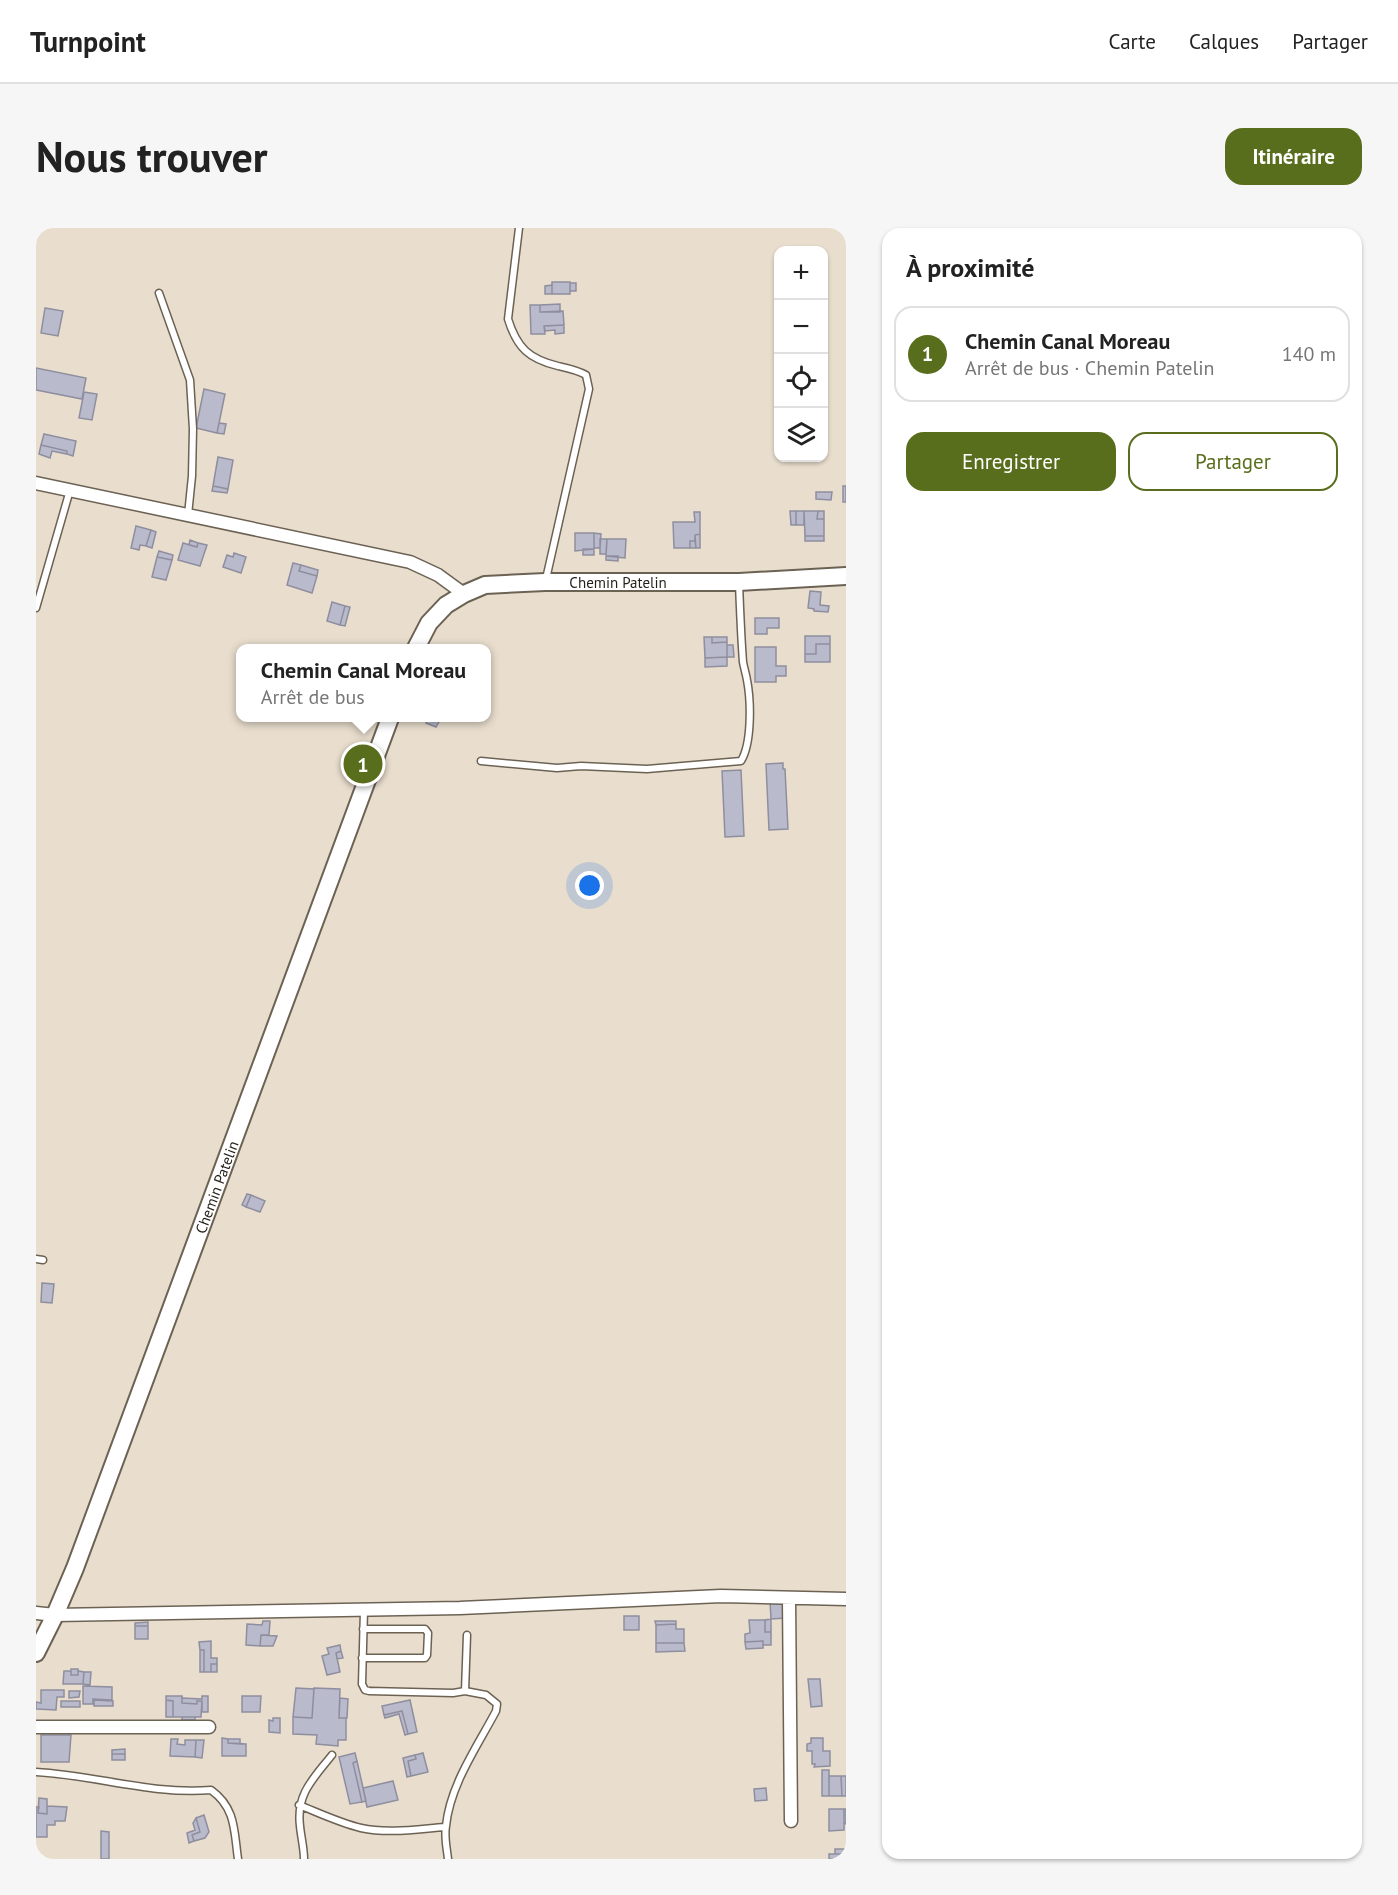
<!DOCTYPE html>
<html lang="fr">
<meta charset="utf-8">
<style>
body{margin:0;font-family:"PT Sans",sans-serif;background:#f6f6f6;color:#222}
.controls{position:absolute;right:18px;top:18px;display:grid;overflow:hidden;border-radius:12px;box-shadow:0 2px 4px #0004}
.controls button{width:54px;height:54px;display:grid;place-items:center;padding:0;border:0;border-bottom:2px solid #e0e0e0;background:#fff;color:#222;font:30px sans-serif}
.you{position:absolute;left:554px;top:658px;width:21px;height:21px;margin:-15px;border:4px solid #fff;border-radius:50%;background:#1a73e8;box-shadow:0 0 0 9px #1a73e833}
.badge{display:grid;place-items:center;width:39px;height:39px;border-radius:50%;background:#596e1c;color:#fff;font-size:20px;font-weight:700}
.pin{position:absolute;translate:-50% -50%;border:3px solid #fff;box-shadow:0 2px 6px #0006}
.popup{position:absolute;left:200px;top:416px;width:255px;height:78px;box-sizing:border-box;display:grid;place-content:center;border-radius:12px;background:#fff;filter:drop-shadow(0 2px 4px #0005);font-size:20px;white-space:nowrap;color:#767676}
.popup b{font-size:22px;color:#222}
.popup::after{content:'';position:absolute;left:50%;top:100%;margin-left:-12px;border:12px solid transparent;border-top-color:#fff}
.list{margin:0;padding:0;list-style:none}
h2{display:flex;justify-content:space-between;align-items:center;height:78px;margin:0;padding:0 24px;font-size:26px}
h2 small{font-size:20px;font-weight:400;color:#767676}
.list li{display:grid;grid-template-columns:39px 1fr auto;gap:18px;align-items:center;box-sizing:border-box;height:96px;margin:0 12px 12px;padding:0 12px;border:2px solid #e0e0e0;border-radius:18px}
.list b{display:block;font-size:22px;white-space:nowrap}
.list p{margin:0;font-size:20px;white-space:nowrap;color:#767676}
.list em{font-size:20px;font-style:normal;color:#767676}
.actions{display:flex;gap:12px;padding:18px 24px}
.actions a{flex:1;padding:14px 0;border:2px solid #596e1c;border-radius:18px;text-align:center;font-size:21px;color:#596e1c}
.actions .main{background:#596e1c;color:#fff}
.icon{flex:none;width:33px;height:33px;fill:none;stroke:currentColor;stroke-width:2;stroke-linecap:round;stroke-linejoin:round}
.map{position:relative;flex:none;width:810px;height:1631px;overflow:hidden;border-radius:18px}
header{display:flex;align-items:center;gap:36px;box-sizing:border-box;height:84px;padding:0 30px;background:#fff;border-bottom:2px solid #e0e0e0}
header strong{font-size:28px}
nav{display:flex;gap:33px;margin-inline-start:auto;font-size:21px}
.intro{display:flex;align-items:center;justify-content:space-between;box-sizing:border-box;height:144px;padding:0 36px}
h1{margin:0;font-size:42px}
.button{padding:15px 27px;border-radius:18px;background:#596e1c;color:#fff;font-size:21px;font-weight:700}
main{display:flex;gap:36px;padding:0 36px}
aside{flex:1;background:#fff;border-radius:18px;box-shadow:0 2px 4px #0004}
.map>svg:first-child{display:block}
.building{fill:#b9bacc;stroke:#8e8e9f;stroke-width:1.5}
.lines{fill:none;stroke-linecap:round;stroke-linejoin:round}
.lane-casing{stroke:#6c6254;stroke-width:9}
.street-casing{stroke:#6c6254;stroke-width:15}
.secondary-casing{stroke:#6c6254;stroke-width:20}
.lane{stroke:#fff;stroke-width:6}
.street{stroke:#fff;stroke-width:12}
.secondary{stroke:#fff;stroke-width:16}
.labels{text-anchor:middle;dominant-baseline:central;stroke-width:4.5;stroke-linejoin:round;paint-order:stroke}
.street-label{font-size:15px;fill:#231f19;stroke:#f6ecdb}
</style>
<header>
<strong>Turnpoint</strong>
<nav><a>Carte</a><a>Calques</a><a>Partager</a></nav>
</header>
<div class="intro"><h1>Nous trouver</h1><a class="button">Itinéraire</a></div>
<main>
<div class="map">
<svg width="810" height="1631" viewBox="0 0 810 1631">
<rect width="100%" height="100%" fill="#e9dece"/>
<!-- building -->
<path class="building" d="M516,54H534V66H516Z
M534,55H540V63H534Z
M516,57V66H509V58Z
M524,76V84H504V77Z
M494,77H504V84L527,83L528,97L508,98L509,106H495Z
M9,80L27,83L22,108L5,105Z
M528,97V105L519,106V102L509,103L508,98Z
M0,140L50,150L46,171L0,162Z
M168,161L189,166L181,205L160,200Z
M48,164L61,166L56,192L43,190Z
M183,195L190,196L188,206L181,205Z
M8,206L40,213L37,228L31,226V223L5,217Z
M5,217L31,223V226L16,223L14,230L3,226Z
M182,229L197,232L192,261L177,258Z
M177,258L192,261L191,265L176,263Z
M807,258H810V274H807Z
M780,264H796L795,272L780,271Z
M754,283H760V297H755Z
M760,283H768V297H760Z
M768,283H782L781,291H788V308H769Z
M782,283H788V291H781Z
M658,284H664V306L659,307V313H654V320H638L637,294H659Z
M100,298L115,302L110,318L104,317L103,322L95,320Z
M115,302L120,304L116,320L110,318Z
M539,305H558V321L539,323Z
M558,305L565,306L564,320H558Z
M664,306V320H660L659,307Z
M769,308H788V313H769Z
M564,311H571L570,326H564Z
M571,311H590L589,330L570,328Z
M154,312L162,315L161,319L153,317Z
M654,313H659L660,320H654Z
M147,315L161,319L162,315L171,317L164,338L142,332Z
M547,321H558V327H547Z
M123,323L137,327L136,332L121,329Z
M198,325L210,329L205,345L187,339L191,327L197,329Z
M570,328H582V333L570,332Z
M121,329L136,332L130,352L116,349Z
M257,335L265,337L263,343L281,348L276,365L251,357Z
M265,337L282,342L281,348L263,343Z
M774,363L785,364L784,377L793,378L792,384L778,383V381L772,380Z
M296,374L309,378L304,397L291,393Z
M309,378L314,379L309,398L304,397Z
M719,390H743V400H731V406H719Z
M769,408H794V416H780V426H769Z
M668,409H676V415L691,414V429L669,430Z
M676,409H691V414L676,415Z
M780,416H794V434H769V426H780Z
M691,417H697L698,429H691Z
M719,419H740V438H750V448H740V454H719Z
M691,429V438L669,439V430Z
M392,490H405L400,499L390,495Z
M747,535V541H749L752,601L733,602L730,536Z
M705,542L708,608L689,609L686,543Z
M211,966L215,967L210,979L206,977Z
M215,967L229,973L224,984L210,979Z
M6,1055L18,1056L16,1075L5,1074Z
M734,1373L750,1374V1390L735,1391Z
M588,1388H603V1402H588Z
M735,1391V1404H729V1392Z
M713,1392H729V1404H735V1417H727V1413L709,1414V1406L714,1405Z
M227,1393H234L233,1407H225L224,1418L210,1417L211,1396L226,1397Z
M619,1393H640V1396L620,1397Z
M112,1394V1398H99V1395Z
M640,1396V1401H648V1415H620V1397Z
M99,1398H112V1411H99Z
M225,1407L241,1408L237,1418H224Z
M175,1413V1430H181V1436H175V1444H168V1422H164L163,1414Z
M727,1413V1420L710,1421L709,1414Z
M620,1415H648L649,1423L620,1424Z
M304,1417L305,1423L300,1425L304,1444L291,1447L286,1428L293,1426L291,1420Z
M164,1422H168V1444H164Z
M305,1423L307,1430L301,1431L300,1425Z
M175,1436H181V1444H175Z
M35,1441H42V1447H35Z
M28,1443H35V1447H42V1443L48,1444L47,1456H27Z
M48,1444H55L54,1457L47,1456Z
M772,1451H784L786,1478L775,1479Z
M47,1458L76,1459V1472L57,1471V1476H47Z
M260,1460L278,1461L276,1490L257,1489Z
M278,1460L304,1461L303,1490H310V1512H302V1518L280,1516L281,1507L257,1506V1489L276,1490Z
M5,1462H28V1469H21L20,1482L0,1481V1474L5,1475Z
M33,1463H44L43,1469L33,1470Z
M130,1468H146V1475L161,1476V1473H166L165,1489H137V1473L130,1472Z
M166,1468H172V1484H166V1473H161V1476L146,1475V1470L166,1471Z
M206,1468H225L224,1484H206Z
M304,1470L312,1471L311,1490H303Z
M58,1472L77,1473V1478H58Z
M130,1472L137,1473V1489H130Z
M374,1472L381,1504L372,1506L366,1483L348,1487L346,1478Z
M25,1473H44V1479H25Z
M366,1483L372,1506L369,1507L363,1486L349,1490L348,1487Z
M146,1489H159V1492H146Z
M237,1490H244V1505L233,1504V1492L237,1493Z
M5,1507H35L33,1534H5Z
M186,1510L192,1511V1515L210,1516V1528H186Z
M775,1510H787V1523H794V1538L778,1539L779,1536H776V1523H771V1516L775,1515Z
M135,1511H142L141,1516L149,1517V1512H160L159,1529L134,1528Z
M192,1511H204V1516L192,1515Z
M160,1512H168L166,1530L159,1529Z
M89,1521V1526H76V1522Z
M319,1525L321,1533L317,1535L326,1574L314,1576L303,1529Z
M387,1525L392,1544L375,1548L372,1533L380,1531L379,1527Z
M76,1526H89V1532H76Z
M379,1527L380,1531L372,1533L375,1548L371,1549L367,1530Z
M321,1533L330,1573L326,1574L317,1535Z
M786,1542H793V1568H786Z
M793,1548H805L806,1568H793Z
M805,1548H810V1568H806Z
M357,1553L362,1572L331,1579L327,1560Z
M730,1560L731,1572L719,1573L718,1561Z
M3,1570L11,1571V1586L2,1585Z
M11,1578L31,1579L29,1593H19V1597H11V1609H0V1579H3L2,1585L11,1586Z
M793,1581H808V1602L793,1603Z
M808,1581H810V1596L808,1595Z
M168,1587L173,1604L169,1610L158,1613L156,1607L164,1604L160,1590Z
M160,1590L164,1604L156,1607L158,1613L153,1615L151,1605L159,1602L157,1595Z
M65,1603L73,1604V1631H65Z
M799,1621H810V1626H799Z
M793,1626H810V1631H793Z"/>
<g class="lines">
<!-- lane casing -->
<g class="lane-casing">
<path id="lane" d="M483,0L472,91C481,120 493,131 522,138C531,140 541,142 550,147L553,161L510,351
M123,65L154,152L157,201L156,248L152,287
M0,380L34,262
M445,533L521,540L545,538L611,541L705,533C716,515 715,473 711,452C710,446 708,440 707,434C705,408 704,381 703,355
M0,1031L7,1032
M328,1382L326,1456L329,1462L333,1463L417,1465L429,1463L431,1407
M326,1430H389L391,1427L392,1405L389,1401H327
M0,1544C59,1547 116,1567 175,1562C200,1580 198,1603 202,1631
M263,1577C283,1585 304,1595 325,1600C352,1606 382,1601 409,1599
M268,1631C268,1620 265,1609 264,1598C260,1566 277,1551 296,1527
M412,1631C411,1621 408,1609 410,1598C414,1557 441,1519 460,1483L461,1476L450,1467L429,1463"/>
</g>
<!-- street casing -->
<g class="street-casing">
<path id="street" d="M0,255L374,334L402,347L428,366
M753,1370L755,1593
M0,1385L19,1387L424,1380L685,1368L810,1371
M0,1499H173"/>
</g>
<!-- secondary casing -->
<g class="secondary-casing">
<g id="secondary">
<path id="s1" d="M380,420L393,395L410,377L428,366L449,357L509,354H703L810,348"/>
<path id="s2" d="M0,1425L19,1387L39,1340L354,490"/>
</g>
</g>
<!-- lane -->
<use href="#lane" class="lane"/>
<!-- street -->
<use href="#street" class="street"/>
<!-- secondary -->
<use href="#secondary" class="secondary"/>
</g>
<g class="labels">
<!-- street labels -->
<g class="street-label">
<text stroke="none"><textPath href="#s1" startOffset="230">Chemin Patelin</textPath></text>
<text stroke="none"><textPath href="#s2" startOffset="500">Chemin Patelin</textPath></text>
</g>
</g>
</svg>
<div class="controls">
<button>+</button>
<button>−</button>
<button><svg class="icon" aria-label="locate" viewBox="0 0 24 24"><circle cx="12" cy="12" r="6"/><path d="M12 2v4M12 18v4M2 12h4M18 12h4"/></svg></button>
<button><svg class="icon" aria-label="layers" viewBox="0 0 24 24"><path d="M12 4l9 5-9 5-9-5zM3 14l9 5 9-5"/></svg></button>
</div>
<div class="you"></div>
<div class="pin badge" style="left:327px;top:536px">1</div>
<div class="popup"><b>Chemin Canal Moreau</b>Arrêt de bus</div>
</div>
<aside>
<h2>À proximité<small></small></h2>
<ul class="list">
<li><span class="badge">1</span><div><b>Chemin Canal Moreau</b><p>Arrêt de bus · Chemin Patelin</p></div><em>140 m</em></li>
</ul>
<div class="actions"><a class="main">Enregistrer</a><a>Partager</a></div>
</aside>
</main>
